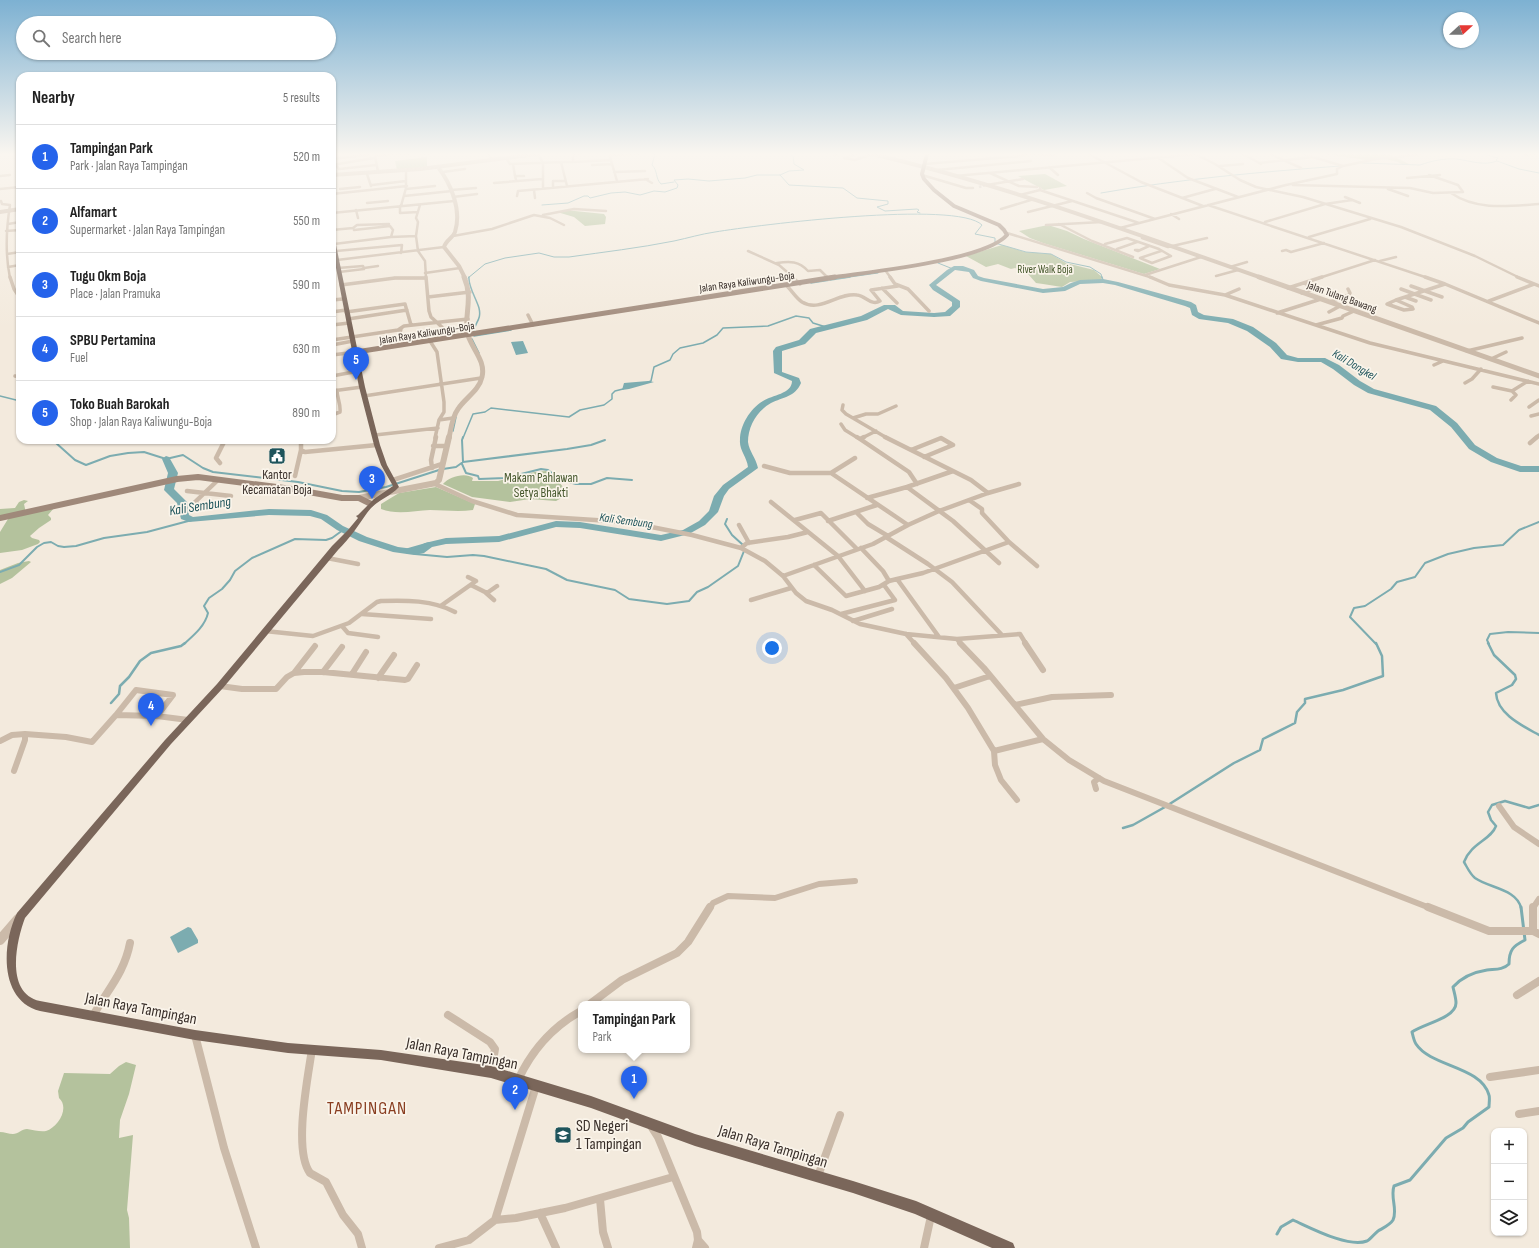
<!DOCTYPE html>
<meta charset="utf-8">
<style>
body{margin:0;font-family:"Sofia Sans Condensed",sans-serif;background:#f2f2f2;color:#222}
.controls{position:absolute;right:12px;bottom:12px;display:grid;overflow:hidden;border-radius:8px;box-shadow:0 1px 3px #0004}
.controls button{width:36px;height:36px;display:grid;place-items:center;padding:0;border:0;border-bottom:1px solid #e0e0e0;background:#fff;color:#222;font:20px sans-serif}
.compass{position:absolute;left:1443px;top:12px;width:36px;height:36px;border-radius:50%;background:#fff;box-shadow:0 1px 3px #0004;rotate:69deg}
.you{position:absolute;left:772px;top:648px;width:14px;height:14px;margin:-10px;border:3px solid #fff;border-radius:50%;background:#1a73e8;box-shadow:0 0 0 6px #1a73e833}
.badge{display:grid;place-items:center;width:26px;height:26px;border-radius:50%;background:#2563eb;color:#fff;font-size:13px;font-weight:700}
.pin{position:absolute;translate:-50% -33px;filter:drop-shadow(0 1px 2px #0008)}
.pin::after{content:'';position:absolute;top:21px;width:14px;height:12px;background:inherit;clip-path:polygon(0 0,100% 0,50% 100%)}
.popup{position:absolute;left:578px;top:1001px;width:112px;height:52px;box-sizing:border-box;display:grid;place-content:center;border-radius:8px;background:#fff;filter:drop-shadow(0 1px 3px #0005);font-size:13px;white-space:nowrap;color:#767676}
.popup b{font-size:15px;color:#222}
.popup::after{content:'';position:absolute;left:50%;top:100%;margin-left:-8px;border:8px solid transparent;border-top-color:#fff}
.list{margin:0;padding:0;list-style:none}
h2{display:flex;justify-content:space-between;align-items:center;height:52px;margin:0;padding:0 16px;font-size:17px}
h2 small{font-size:13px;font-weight:400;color:#767676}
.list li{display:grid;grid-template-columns:26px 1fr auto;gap:12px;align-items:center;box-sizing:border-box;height:64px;padding:0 16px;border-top:1px solid #e0e0e0}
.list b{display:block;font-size:15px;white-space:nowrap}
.list p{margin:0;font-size:13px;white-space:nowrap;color:#767676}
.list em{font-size:13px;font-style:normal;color:#767676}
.icon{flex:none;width:22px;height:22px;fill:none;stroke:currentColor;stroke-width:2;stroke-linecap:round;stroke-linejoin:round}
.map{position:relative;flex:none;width:1539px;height:1248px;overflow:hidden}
.search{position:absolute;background:#fff;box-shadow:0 1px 3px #0004;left:16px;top:16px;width:320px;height:44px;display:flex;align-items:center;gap:10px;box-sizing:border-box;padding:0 14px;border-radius:22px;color:#767676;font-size:15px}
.panel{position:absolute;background:#fff;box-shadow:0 1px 3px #0004;left:16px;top:72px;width:320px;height:372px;border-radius:12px}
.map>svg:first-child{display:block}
.green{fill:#b4c29d}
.water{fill:#7cacb0}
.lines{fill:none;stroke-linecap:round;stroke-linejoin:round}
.stream-far4{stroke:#7cacb0;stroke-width:1}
.stream-far3{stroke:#7cacb0;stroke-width:1.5}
.stream-far2{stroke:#7cacb0;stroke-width:2}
.stream-far1{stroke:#7cacb0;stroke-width:2.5}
.stream{stroke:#7cacb0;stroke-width:3}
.canal{stroke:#7cacb0;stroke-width:5.5}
.river{fill:#7cacb0;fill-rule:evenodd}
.minor-tunnel{stroke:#cec4b9;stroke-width:2.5;stroke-dasharray:2.5 1.5;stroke-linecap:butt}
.minor-far4{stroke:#cbbaa9;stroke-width:2.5}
.minor-far3{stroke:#cbbaa9;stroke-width:3.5}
.minor-far2{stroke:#cbbaa9;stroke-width:4.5}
.minor-far1{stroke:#cbbaa9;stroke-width:6}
.minor{stroke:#cbbaa9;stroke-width:8}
.tertiary-far3{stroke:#cbbaa9;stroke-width:4}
.tertiary-far2{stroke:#cbbaa9;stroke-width:5}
.tertiary-far1{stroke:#cbbaa9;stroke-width:6}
.tertiary{stroke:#cbbaa9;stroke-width:10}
.secondary-far2{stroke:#9f897a;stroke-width:4}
.secondary-far1{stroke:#9f897a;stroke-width:5}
.secondary{stroke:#9f897a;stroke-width:6}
.primary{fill:#7a665a;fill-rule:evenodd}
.labels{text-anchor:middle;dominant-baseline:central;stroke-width:3.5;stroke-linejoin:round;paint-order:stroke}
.far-park-label{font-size:11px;fill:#45572c;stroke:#faf4ea}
.far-street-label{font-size:11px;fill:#382e29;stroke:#faf4ea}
.far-water-label{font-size:12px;font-style:italic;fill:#1e545b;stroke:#faf4ea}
.poi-label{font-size:13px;fill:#382e29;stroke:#faf4ea}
.park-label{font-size:13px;fill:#45572c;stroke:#faf4ea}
.water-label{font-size:14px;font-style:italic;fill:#1e545b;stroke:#faf4ea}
.near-street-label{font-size:16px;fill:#382e29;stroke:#faf4ea}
.near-poi-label{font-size:16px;fill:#382e29;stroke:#faf4ea;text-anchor:start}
.near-quarter-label{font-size:18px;letter-spacing:1px;fill:#893e21;stroke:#faf4ea}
</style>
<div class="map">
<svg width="1539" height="1248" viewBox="0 0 1539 1248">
<rect width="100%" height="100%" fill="#f3eadd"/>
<!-- green -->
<path class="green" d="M1324,154H1389L1411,165H1403L1398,162L1381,158L1367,160Z
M427,157V167L397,170L395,161Z
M1045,174L1067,186L1044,190L1018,176Z
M565,210L604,214L606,217L605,224L585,226L574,217L557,212Z
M1048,225L1067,231L1084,239L1160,269L1144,274L1043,243L1030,238L1019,231Z
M1002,245L1025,252L1051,254L1066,263L1094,270L1102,277L1101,280L1070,282L1062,287L1043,284L1036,283L1028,274L1015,268L1011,269L998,264L986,267L966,256Z
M546,471L553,475L569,494L556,501L530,499L510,502L472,497L443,484C449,477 465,472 473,478L472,481H498L535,472Z
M436,487L475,504L473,510C458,512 444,510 430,510C414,511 396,515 381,509V504L399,493Z
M24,500L28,501L24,504L26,513L54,508L48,515L51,518V520L39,528L30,536L32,538L39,540L40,542L38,544L22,550L0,553V532L8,519L0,515V509L15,508L19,502Z
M29,561L31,562L12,578L0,584V570L18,563Z
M126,1062L136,1065L129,1094L120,1120L119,1138L133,1135L127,1210L129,1218L130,1248H0V1132C4,1132 9,1134 13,1134C18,1134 22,1129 27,1129C34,1130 40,1132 46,1131C58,1127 70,1108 59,1098L58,1091L64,1073L110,1074L119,1066Z"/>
<!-- water -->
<path class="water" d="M523,341L528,353L516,355L511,342Z
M648,381L654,382L629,389L622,390L624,383Z
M188,927L191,928L198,940V943L178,953L170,937Z"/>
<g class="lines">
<!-- stream-far4 -->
<path class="stream-far4" d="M655,154L652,165C658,171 655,178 661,184L674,182
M1484,154L1498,158L1496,160L1497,161
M1362,163L1420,165C1431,161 1445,158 1457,159C1471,161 1484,166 1497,161L1519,169L1539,173
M780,175L789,185L843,188L857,198L888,201V204L877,207L885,211L917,209L919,210L917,212L920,213
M1101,193C1180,179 1260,172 1340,166
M542,205L568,203L584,196H588L590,198L611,193L625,192L640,195L654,191L665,192L677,188L678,185L674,180L688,179L709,181L745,178L757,175H780L789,171L804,170L794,164L793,156L789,154
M938,263L953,269
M468,278L485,264L505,258L539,253L554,257H569C604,252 639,248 674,241C688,238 701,234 715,232C757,225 957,200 982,225L975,234L995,238V243L1026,252L1051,254L1066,262L1090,267L1101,274L1102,278
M843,278L878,273"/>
<!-- stream-far3 -->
<path class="stream-far3" d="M469,277C468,286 476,298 479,308C482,321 474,322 474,332
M1102,277L1103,281
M811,283L850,277
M474,336L511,330
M472,339L479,353
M648,382L651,381L654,367L670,360L673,354L680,348L703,343L717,335L723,328L768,326L796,316L809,318L813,323L826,327
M0,396L20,401
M453,431L456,417
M463,438L473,414L485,412L491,408L569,417L580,410L604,405L612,399V394L615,391L623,389"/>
<!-- stream-far2 -->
<path class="stream-far2" d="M25,440L32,442L56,443L75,460L86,465L110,456L128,453L144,452L166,459L183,455L203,468L213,472L298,482L342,491L359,492L386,487L439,470
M463,462L462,440L463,437
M462,464L466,473L478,476L479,479L505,478L541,469L548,470L561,480L576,484H591L607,478L632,480
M443,469L456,467L463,462L567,449L591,445L605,440
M727,519L725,524L732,535L743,545
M414,552L415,554L447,557L473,555L484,556L546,569L567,580L615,590L629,599L667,604L689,601L697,592L708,587L738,566L744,551
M0,572L19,565L37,547L44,543L51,542L58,546L64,547L76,546L104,538L147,532L192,520
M184,644C194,635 205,626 208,613L204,606L209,598L222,589L230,580L235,571L252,558L295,539L326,540L332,538L343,530
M1376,644L1350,617L1354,608L1365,606L1391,589L1397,582L1415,577L1425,563L1448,554L1474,548L1503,545L1519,530L1539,522
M1489,644L1487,640L1490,634L1508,632L1539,633"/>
<!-- stream-far1 -->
<path class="stream-far1" d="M1488,643L1494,655L1515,675L1516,679L1512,685L1496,693C1497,714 1523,726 1539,735
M111,703L119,694L120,686L129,677L140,661L151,653L181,646L185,643
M1168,805L1234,763L1260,750L1263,739L1295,723L1297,712L1305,703V699L1343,690L1383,676L1382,656L1376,643
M1123,828L1133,825L1165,807
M1521,908C1517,889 1489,888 1475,878C1470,874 1467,867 1464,862C1471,843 1491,840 1496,826L1491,820L1488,812L1492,805L1505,801L1529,808L1539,805"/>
<!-- stream -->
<path class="stream" d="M1277,1234L1281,1227L1293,1220C1311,1228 1348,1248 1367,1241C1371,1239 1374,1234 1378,1231C1383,1228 1390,1225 1393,1220C1398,1210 1390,1197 1394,1186L1410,1180L1446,1138L1463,1128L1468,1122L1489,1107C1489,1103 1490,1098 1489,1095C1481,1066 1431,1067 1416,1044C1414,1041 1413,1036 1412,1032C1423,1024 1456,1018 1456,1003C1456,998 1454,992 1453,987C1462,977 1474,972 1487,970C1495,969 1503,970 1509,964C1509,950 1513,946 1525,940L1521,907"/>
<!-- canal -->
<path class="canal" d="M408,551L429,545"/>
<!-- river -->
<path class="river" d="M954,266H963L974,270L978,276L984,278L1043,289L1063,287L1071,283L1080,280L1103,279L1118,282L1191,302L1196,305L1198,312L1204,315L1233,319L1253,327L1276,343L1287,355L1298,358H1325L1339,365L1360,381L1374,389L1436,406L1457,423L1475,445L1497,458L1521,466H1539V472H1520L1491,462L1469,449L1451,427L1430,410L1368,393L1354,385L1333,369L1321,362H1298L1281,359L1270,347L1247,331L1228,323L1199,319L1192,315L1190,308L1185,306L1115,285L1103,283L1080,284L1065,291L1043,293L981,281L973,278L969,272L955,270L936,285L960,301V307L950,316L934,317L901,315L888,309L867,320L816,333L805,344L782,351V372L799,378L801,383C795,397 783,397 771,403C757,411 748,426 748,442C749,451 756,458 758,468L729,489L724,496L718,512L705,525L689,534L661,541L580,528L556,527L499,542L446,544L432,547L424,553L414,555L393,552L359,541L337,530L321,519L310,516L269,515L189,522L181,519L177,503L164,490L168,473L162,459L166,456L169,457L178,473L174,489L187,502L189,515L193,517L269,509L311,510L327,515L343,526L367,537L398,547L414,549L425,543L446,538L499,536L556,521L580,522L661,535L683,530L699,521L709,511L714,496L723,485L748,467C747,457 739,450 740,440C740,425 750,409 763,401C772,395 792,394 792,381L774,373L773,351L776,347L799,340L810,329L861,316L884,305H895L903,311L934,313L945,312L952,306V302L933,290L929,285L947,270Z"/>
<!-- minor-tunnel -->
<path class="minor-tunnel" d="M979,187L986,185"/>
<!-- minor-far4 -->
<path class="minor-far4" d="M392,154H408
M418,154H428
M488,154L493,160
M538,154L543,163V188
M573,154H580
M856,154L844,158L855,160L872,154
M1027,154L1054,155
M1089,154L1141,182L1203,206
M1195,154L1215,164L1240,180L1256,187L1303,197L1401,227L1475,256L1520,278
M1243,154L1261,164
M1270,154L1301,168
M1303,154L1343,166L1376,159L1421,154
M610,155L640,154
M834,155L838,154
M1525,155L1537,154
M610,157L617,181
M1157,157L1188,178L1238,197
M506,158L510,164L561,162
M332,159L372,154
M573,162L611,160
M1259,163L1313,157
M513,164L515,176
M924,164L1020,156L1027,154
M332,165L374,158
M336,165L339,169L376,165
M592,165L612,164
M1220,166L1243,164
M1049,167L1058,175
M937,170L1031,161
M378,172L375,156L392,154
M443,172L465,169
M614,172L645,171
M990,173L1019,186L1037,187
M367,174L371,186
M922,175L966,188H973
M0,176L10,175
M955,176L1197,154
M1407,178L1440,175
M645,179L652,183
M516,180L515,176H524
M494,183L542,179
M372,185L406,181
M987,185L1023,179
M1293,185L1410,188L1433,193L1463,192L1458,185L1429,175
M567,186L561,162H573V154
M553,187V181H565
M0,189L20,187
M340,189L360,187
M406,189L435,186
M1388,189L1408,196
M451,190L476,188
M534,190L535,198
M1040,190L1139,223
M1087,193L1096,198L1155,219
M1451,193C1477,211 1510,206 1539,204
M332,194L407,186
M1020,195L1040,190V188
M404,196L452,191
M517,196L518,191L648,179
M453,197L477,194
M1345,197L1360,203
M1182,198L1215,189
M1,201L2,204L10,205C6,230 5,254 10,278
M367,203L388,201
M420,205L416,218L418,222L416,236L418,251L425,261L426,278
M1208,205L1428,278
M400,206V213L418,212
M401,206L406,188V170
M1001,209L1034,199
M356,210L358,218
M1028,212L1072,201
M332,213L454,201
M1171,214L1179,219
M543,215L574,209L606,211
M1265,222L1325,204L1352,200
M8,224L20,222
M1059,224L1092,241L1133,257
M1046,225L1102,222
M1120,228L1286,185L1337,174V169L1343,166
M332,230L353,228L357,225L389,224
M354,230L390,226L393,230L391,237
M6,231L20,230
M1007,233L1153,278
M453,236L492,229L534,215L550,218L564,225
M1145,237L1142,238L1168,247L1207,238
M1309,237L1370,219
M334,244L391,237L416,236
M1105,244L1127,238L1159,249L1171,256L1152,263L1140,258L1161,251
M1117,249L1137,242
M1138,250H1135L1138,251L1149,246
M336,251L402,245L401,253
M748,251L779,265L794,278
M1282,251L1286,250L1291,252L1324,243
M7,254L20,252
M337,260L444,247
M1380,261L1396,257
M777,263C790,261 799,261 808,271L820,270L828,278
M8,267L20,265
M1230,267L1247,262
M338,268L363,266L364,269L339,272
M364,268L378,266
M885,270L891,278
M425,273L460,268
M1145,275L1201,257
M1216,276L1238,270
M394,278H426
M1319,278L1375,260"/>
<!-- minor-far3 -->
<path class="minor-far3" d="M10,277L14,289L20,298
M426,277L429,311L431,317L444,329L448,338
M792,277L800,284
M827,277L829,279
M890,277L895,284L908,289L929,311
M1150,277L1169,285L1225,295L1370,343L1539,384
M1425,277L1445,284L1539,323
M1517,277L1539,286
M341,285L395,278H426
M787,286C792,291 796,298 802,302C820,313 839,292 857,295C866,296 871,306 880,301L871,290L898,286
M1411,286L1442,297
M882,288L897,303
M1288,288L1322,277
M1401,289L1431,300
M1302,293L1315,288L1304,283
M1225,295L1239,289
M428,297L470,292
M1405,297L1416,301
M332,300L343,299
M1396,300L1412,307L1413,309L1404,310L1387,304Z
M1396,300L1445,284
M1489,301L1534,284
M1330,302L1349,295L1350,293L1348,289
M332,312L346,310
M346,312L405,304L411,325
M1329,312L1340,306
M1277,313L1321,299
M528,315L533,325
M348,319L407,310
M332,325L349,323
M1316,325L1342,318L1343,316L1354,311
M401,329L399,336L402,345
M332,340L398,330L404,326L468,319
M430,341L437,352L444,402V412L439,420
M332,345L353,341
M1467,351L1522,338
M332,355L356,352
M1491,359L1506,352
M1434,365L1443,361
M15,376L20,377
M332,376L359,371
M1465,383L1472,379L1481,369
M1493,387L1512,391L1528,381
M332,391L362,387
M364,396L481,378
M1511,400L1516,395L1512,391
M843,405L842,410L846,414L887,438
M1529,407L1539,400
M332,415L340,412C341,404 337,398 337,390
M1531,416L1539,414
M853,418L866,414H878L896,406
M841,424L845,430L858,438
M332,427V430
M375,435L438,428
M435,438L439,420L453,418
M862,438L876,431
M1536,438L1539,435"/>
<!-- minor-far2 -->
<path class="minor-far2" d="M857,437L860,439L864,437
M885,437L971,480L988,493
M860,439L909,472L917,484
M301,440V450L305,452L377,445
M1530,443L1537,437
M433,446H447
M911,450L941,438L953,445L924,457
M220,463L216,458L225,440
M764,466L790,473H831L908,525
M432,468L431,460L436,437
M953,471L907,487L953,521L999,563
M831,473L855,458
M295,476L301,450
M393,480L442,464
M435,484L472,501L517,515L626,522L692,535L741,548L765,561L783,576L796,593L806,601L832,610L860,624L906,634L957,639L961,644
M187,491L231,496
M867,498L907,487
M969,500L982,509V513L1009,542
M771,502L838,556L865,591
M210,506L194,503L218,480
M856,512L868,524L888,536
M795,520L821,513L857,549
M828,521L877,505
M739,525L749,543
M886,537L928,564L952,582L1001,634
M741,548L747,543L788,537L808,532
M861,548L883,571L889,581L897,579L939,637
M327,558L358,564
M814,565L846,596L879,587L889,581
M783,576L873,544L908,525L939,511L988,493L1019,484
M897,579L923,573L1009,542L1037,566
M471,585L485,592L494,600
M487,593L497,586
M751,600L791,588
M442,605L476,581L468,577
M362,614L431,619
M841,614L895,600L884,585
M853,621L892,609
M342,626L348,633L378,637
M265,631L313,636L349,623L377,602L381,601C405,600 433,600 455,612
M906,634L915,644
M957,639L1020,634L1026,644"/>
<!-- minor-far1 -->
<path class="minor-far1" d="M914,643L946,678L968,708L994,751L995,765L1001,780L1017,800
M960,643L984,668L1043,739L1069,760L1104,781L1430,908
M1025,643L1043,670
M323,672L342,647
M294,673L315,646
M352,674L366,652
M378,678L394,655
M220,686L242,689H276L287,677L294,673L304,672H323L405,680L408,679L417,665
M954,688L990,676
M1015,705L1052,697L1111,695
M116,715L136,690L173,695L157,716
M0,741L12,735L25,734
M994,751L1043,739
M14,771L25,740V734L66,737L92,742L116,715L157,716L188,720
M1096,789L1094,782L1099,778
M1499,806L1514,827L1539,844
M710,908L713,903L728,896L775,898L819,884L855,881
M1533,908L1539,899"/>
<!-- minor -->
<path class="minor" d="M1428,907L1489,931H1533V907
M1533,931L1539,934
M1517,995L1539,981
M590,1004L622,980L677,953L688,942L710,907
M448,1015L490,1042L495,1049L491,1072
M93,1016C107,990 124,974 130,943
M195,1035L224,1148L256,1248
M312,1049C308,1077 293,1150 310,1173L326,1182L343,1215L358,1234L362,1248
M1490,1077L1539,1070
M518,1080C532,1050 552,1027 581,1011
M1519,1114L1539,1111
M651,1126L658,1137L697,1232L698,1240L696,1248
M818,1176L840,1115
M600,1199L603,1232L608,1248
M540,1213L556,1248
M495,1220L536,1086
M698,1240L705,1248
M439,1248L469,1240L495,1220L516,1218L565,1208L673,1177
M924,1248L931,1216"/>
<!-- tertiary-far3 -->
<path class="tertiary-far3" d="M872,154C1005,185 1133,233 1262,278
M438,167C451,184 462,210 455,232C453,238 446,240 444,247L459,266L465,278
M332,175L420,169L537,154
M0,212L20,209"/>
<!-- tertiary-far2 -->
<path class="tertiary-far2" d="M1259,277L1539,376
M449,438C451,429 452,417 458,409C465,398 479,391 482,377C486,361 472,349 468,335C463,316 474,300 464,277"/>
<!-- tertiary-far1 -->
<path class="tertiary-far1" d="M359,498L436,483L439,480L449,437"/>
<!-- tertiary -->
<path class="tertiary" d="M0,940L18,919"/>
<!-- secondary-far2 -->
<path class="secondary-far2" d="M829,278C867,272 984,261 1007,235L1004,230L999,225L954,206L934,190L924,179L922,174L927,154"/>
<!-- secondary-far1 -->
<path class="secondary-far1" d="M356,352L835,277"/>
<!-- secondary -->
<path class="secondary" d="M0,518L177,479L198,477L292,489L342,498H359L371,504"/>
<!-- primary -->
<path class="primary" d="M332,234L334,235L365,387L380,445L387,465L399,487C390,497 375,501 367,513C358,526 350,538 338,550L223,688L171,744L25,918C16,942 5,993 40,1001L195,1030L288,1043L381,1050L491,1066L591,1096L695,1134L853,1181L916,1201L1013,1243L1015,1248H992L915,1214L853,1193L695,1146L591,1108L491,1078L381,1060L288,1053L195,1040L40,1011C0,1001 1,946 17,913L165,740L217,684L332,546L348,530L358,518L356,516L358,515L374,499L393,486L381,465L374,445L359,387L332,247Z"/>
</g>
<!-- sky -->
<linearGradient id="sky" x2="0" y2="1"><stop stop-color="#7db1d2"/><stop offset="0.47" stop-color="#faf6f0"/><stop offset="1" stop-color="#faf6f0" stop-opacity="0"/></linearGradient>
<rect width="1539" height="328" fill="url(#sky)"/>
<!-- icons -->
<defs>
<g id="civic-square" transform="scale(0.9)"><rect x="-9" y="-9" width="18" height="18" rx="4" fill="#1e545b" stroke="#faf4ea"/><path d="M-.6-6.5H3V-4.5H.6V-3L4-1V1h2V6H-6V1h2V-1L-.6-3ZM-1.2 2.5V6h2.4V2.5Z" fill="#fff"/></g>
<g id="school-square" transform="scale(0.9)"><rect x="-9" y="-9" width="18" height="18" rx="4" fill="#1e545b" stroke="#faf4ea"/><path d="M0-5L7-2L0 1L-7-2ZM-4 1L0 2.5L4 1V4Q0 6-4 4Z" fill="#fff"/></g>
</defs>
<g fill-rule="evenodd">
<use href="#civic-square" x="277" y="456"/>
<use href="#school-square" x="563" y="1135"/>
</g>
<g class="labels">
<!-- far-park labels -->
<g class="far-park-label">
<text x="1045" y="269">River Walk Boja</text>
</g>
<!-- far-street labels -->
<g class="far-street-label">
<text transform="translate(747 282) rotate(-8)">Jalan Raya Kaliwungu-Boja</text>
<text transform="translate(1342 297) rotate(20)">Jalan Tulang Bawang</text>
<text transform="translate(427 333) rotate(-9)">Jalan Raya Kaliwungu-Boja</text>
</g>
<!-- far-water labels -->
<g class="far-water-label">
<text transform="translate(1354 365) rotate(31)">Kali Dongkel</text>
<text transform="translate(626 521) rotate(8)">Kali Sembung</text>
</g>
<!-- poi labels -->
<g class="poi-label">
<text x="277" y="475">Kantor<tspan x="277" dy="15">Kecamatan Boja</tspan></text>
</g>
<!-- park labels -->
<g class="park-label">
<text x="541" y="478">Makam Pahlawan<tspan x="541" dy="15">Setya Bhakti</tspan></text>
</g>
<!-- water labels -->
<g class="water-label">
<text transform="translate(200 506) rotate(-9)">Kali Sembung</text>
</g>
<!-- near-street labels -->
<g class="near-street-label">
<text transform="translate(141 1009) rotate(11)">Jalan Raya Tampingan</text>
<text transform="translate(462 1054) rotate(11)">Jalan Raya Tampingan</text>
<text transform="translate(773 1147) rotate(17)">Jalan Raya Tampingan</text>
</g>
<!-- near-poi labels -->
<g class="near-poi-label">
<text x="576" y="1126">SD Negeri<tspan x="576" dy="18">1 Tampingan</tspan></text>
</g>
<!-- near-quarter labels -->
<g class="near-quarter-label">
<text x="367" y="1108">TAMPINGAN</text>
</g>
</g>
</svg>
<div class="controls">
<button>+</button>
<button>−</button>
<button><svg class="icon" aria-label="layers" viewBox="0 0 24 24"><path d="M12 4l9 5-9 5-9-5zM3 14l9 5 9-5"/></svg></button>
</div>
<svg class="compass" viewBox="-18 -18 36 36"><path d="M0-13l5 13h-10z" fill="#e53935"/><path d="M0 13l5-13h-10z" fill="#767676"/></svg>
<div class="you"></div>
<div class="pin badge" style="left:634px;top:1099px">1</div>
<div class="popup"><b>Tampingan Park</b>Park</div>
<div class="pin badge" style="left:515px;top:1110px">2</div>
<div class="pin badge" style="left:372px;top:499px">3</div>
<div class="pin badge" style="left:151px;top:726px">4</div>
<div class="pin badge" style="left:356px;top:380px">5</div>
<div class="search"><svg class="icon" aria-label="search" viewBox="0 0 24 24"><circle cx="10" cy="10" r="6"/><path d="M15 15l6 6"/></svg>Search here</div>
<section class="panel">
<h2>Nearby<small>5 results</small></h2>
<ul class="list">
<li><span class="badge">1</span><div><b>Tampingan Park</b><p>Park · Jalan Raya Tampingan</p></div><em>520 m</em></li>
<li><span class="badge">2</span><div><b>Alfamart</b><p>Supermarket · Jalan Raya Tampingan</p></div><em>550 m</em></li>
<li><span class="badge">3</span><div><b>Tugu 0km Boja</b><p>Place · Jalan Pramuka</p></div><em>590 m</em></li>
<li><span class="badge">4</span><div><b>SPBU Pertamina</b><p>Fuel</p></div><em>630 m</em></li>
<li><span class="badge">5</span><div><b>Toko Buah Barokah</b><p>Shop · Jalan Raya Kaliwungu-Boja</p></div><em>890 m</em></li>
</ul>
</section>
</div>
